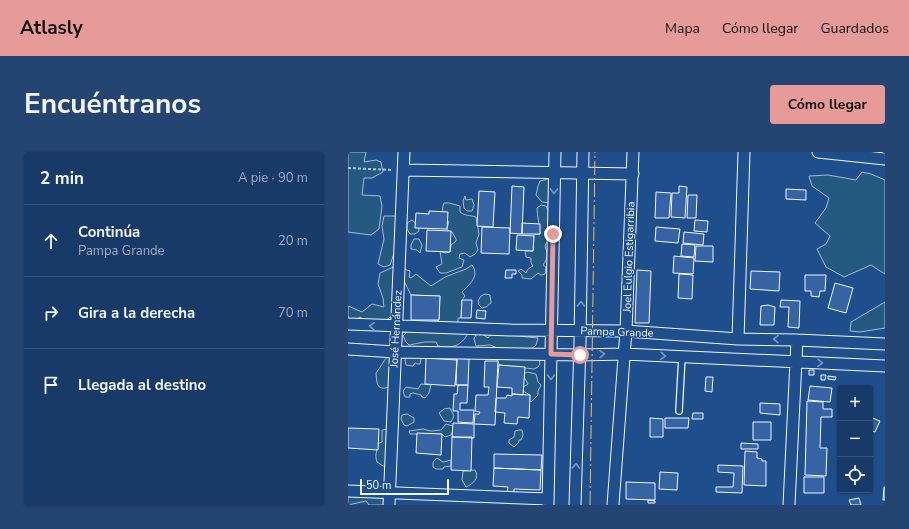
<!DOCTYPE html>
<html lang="es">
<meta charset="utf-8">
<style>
body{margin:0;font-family:"Nunito Sans",sans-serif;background:#244571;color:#f1f3f6}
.controls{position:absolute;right:12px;bottom:12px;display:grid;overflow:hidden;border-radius:4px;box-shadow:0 1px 3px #0004}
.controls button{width:36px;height:36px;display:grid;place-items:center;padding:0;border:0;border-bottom:1px solid #36547d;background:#173a69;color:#f1f3f6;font:20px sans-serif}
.scale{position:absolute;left:12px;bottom:10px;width:89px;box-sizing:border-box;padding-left:4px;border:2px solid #f2f6ff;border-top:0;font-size:11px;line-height:14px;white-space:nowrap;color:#f2f6ff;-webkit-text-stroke:3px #1f4e8c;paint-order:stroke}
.stop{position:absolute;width:12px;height:12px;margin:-9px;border:3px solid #e69b98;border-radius:50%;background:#fff}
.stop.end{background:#e69b98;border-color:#fff;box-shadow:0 1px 4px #0008}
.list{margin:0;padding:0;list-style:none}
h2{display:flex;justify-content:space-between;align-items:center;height:52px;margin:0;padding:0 16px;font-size:17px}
h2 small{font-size:13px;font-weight:400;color:#9eadc0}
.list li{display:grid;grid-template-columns:26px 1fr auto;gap:12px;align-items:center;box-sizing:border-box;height:72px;padding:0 16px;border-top:1px solid #36547d}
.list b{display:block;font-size:15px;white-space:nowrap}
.list p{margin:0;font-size:13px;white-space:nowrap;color:#9eadc0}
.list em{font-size:13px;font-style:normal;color:#9eadc0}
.icon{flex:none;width:22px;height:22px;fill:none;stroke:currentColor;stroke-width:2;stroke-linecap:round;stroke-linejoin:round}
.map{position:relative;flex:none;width:537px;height:353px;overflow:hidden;border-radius:4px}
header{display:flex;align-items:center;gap:24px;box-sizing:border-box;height:56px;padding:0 20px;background:#e69b98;color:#111}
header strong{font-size:19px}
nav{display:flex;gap:22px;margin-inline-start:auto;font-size:14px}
.intro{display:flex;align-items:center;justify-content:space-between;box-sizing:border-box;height:96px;padding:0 24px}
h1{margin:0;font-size:28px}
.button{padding:10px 18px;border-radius:4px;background:#e69b98;color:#111;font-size:14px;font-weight:700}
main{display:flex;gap:24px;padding:0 24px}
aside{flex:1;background:#173a69;border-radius:4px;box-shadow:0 1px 3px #0004}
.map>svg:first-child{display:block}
.green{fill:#245a82;stroke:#a8bbd7}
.building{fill:#3563a3;stroke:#f2f6ff}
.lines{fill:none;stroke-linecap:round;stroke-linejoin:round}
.service-casing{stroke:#f2f6ff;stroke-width:8}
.minor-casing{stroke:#f2f6ff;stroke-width:13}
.path{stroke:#b3c4dc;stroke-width:2;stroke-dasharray:3 2;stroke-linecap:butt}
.service{stroke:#1f4e8c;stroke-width:5.5}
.minor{stroke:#1f4e8c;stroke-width:11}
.power{stroke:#ffb74d;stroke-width:1;stroke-dasharray:14 3 2 3;stroke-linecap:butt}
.oneway{stroke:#7e9ac0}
.route{stroke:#e69b98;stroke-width:5}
.labels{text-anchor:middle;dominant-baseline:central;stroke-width:3;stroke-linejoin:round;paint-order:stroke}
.street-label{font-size:11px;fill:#f2f6ff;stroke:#1f4e8c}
</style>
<header>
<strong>Atlasly</strong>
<nav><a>Mapa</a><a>Cómo llegar</a><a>Guardados</a></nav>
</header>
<div class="intro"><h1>Encuéntranos</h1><a class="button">Cómo llegar</a></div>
<main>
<aside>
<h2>2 min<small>A pie · 90 m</small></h2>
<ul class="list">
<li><svg class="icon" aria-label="ahead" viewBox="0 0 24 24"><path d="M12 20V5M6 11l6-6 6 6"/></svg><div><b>Continúa</b><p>Pampa Grande</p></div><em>20 m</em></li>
<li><svg class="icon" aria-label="right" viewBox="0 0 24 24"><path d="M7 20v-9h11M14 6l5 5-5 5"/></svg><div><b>Gira a la derecha</b></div><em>70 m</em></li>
<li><svg class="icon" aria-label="arrive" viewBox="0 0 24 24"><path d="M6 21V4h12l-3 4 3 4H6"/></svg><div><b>Llegada al destino</b></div></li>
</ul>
</aside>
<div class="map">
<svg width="537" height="353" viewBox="0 0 537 353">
<rect width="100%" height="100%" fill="#1f4e8c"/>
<!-- green -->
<path class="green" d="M0,0H18L16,10L28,8L33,10L35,20L24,26H16L14,43L32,44L34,54L31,77L23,83L0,80Z
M514,20L523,22L537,28V122L523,113L496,125L478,115L469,97L478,92L482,84L467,71L478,56L481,46L464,34L461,24L480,23L508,28Z
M200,27L206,34L202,51L194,50L188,43L190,34L192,29Z
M117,44L118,48L124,47L126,53L124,59H119L116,56L115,49Z
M96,51H101L112,54V60C117,64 122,63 128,65L131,82L128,91L130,98L127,102L122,105L117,101L112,102L111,106L116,108L114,115L98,121H92L88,115L94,112L92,99L97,101L102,100L103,93L108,89V87L104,80H101L99,76L101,70C95,64 93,58 96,51Z
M193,53L198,54C204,63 203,84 197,94C200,102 200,106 195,113L198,115L197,122L193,123L190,121L183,127L174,126V123L170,119L173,117L178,121L180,117L185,114L183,111V106L178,105L177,99H185L186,82H192C192,73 189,65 189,56Z
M36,64H46L57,70L42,113L36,115L30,112L36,87L34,74Z
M64,68L70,73L71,79L67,82H62L59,77V71Z
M66,87H71L74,93L72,101L69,98L63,97V93Z
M52,112L56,117L62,119L61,125L63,126L68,122L83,134L97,125L118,117L124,113C132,124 122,132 114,140L117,144L114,148L113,166H110V170L104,173H88L86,168H91L92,144L63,143L55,127L48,160L40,167L26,174L12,165L5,169L0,167V154L14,160L24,152L36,155L35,146L30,132L32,121Z
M137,142L142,143L143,151L138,155L134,156L131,153L130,149L133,144Z
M537,150V176L512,180L502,179L503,170Z
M62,177L120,181C114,194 103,197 90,194L88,190H77L61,193L58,190L55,184Z
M146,178L151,182L190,186L188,193L181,199H157L142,193L128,194L126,187L130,179L140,186Z
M71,203L73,207L72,212H69L67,211L65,214L58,213L57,208L58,205Z
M40,204L44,207V234C29,240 29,233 28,221C33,215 35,209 40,204Z
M148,206H191L192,212L190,215L186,217L151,213L150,209Z
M179,220L188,222L190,230L193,233L190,239V243L183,250L182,249V243L175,239V235L180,232L176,225V222Z
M73,232L83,233L81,241L77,246L74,245L73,243L65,241L62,242V245H57L55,239L58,235L70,237Z
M102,256L106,264L103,270L96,269L91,261L96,257Z
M59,262L66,266V270L59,274L56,273L53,267L54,263Z
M98,272L105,274V279L103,283L97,285L94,282H62L61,279L75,277L83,279L93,278Z
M40,277V315L35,314L29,310C26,301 30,300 29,292L34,290V278Z
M171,278H174L175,283L173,288H171V290L166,295L161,291V288L166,285L167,279Z
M89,306L95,310L103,308V314L96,315L95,317H88L85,315V310Z
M127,318C132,326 125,332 118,335L114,328L115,319Z
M0,339L34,345L39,353H21L18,349L0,353Z"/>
<!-- building -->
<path class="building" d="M164,34L176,35L174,82L162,81Z
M331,34L339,35L337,66L323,65L324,41H331Z
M438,37L458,38V48L438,47Z
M131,39L147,40L145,75L129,74Z
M308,40L323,41L321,66H307Z
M340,43H349L348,66H339Z
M81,59L100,60L99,77L67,76L68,61L81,62Z
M347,68L360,69L359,80L346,79Z
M174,71L192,72V82H174Z
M134,75L162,76L161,102L133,101Z
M308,75L332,77L330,91L307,89Z
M79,78L103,79L102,100L78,99Z
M336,80L356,82L355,93L335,91Z
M169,83L186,84L185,99L168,98Z
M334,92L347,93L346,105L333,104Z
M348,94H365V110L347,109Z
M326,104L346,106L345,122L325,121Z
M158,118H168V122H164V126H157Z
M289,118L303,119L301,171H287Z
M403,119L432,120L431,139L402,137Z
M331,122L345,123L344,147L330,146Z
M457,123H478L477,139H472L471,145L463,144V139H457Z
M487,131L505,136L498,161L480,156Z
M63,143L92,144L91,168H63Z
M114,148H124L123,166H113Z
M433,148L452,149L451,176L440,175L441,155H432Z
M420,153L427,155L426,173H412L413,154Z
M129,158L138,159L137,167L128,166Z
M78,206L109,208L107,234L77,232Z
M109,206L121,207L120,233H108Z
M137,209H150L147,273L126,272L127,262H131L132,260L127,259L128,243H140L141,235H136Z
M151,213L177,215L175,243L164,242V236L149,235Z
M461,218H466V223H461Z
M473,223H478L477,228H473Z
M480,224L488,225L487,228L480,227Z
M358,225H365L364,240L357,239Z
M110,233H120L119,251H112V258H126L125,271L110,270V259H105L106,242H109Z
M462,234L484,236L482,250L460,248Z
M164,242L182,243L181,266L170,265L169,272L156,271L157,261L147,260L148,246H158L159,243L164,244Z
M459,249L475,250V257H484V265H473L472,296H479L478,324L457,323Z
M412,251L432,252V263L412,261Z
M345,261H355V267H344Z
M522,265L532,269L527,280L522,278Z
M302,266L315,267V285H302Z
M317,266H341L340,276H317Z
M405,270H423V288H405Z
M105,271L126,272V286L104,285Z
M0,276L31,277L30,298L0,296Z
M69,281L94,282L93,303L68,301Z
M104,285H124L123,319L103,318Z
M393,291L410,292V297H393Z
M397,299L409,300V306L414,307V309H418V334L396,333Z
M146,302L194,303L193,318L146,316Z
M370,313L395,314L394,341L368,340V335H385L386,321L370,320Z
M146,316L193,318L192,338L166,337V341L159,340L160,335L145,334Z
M312,320L330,321L329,338L311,337Z
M456,325H476V341H456Z
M278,330L307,331V348L278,347Z
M536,335H537V348H535Z
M511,346L513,353H503L501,348Z
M300,348L307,349V351H300Z"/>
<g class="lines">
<!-- service casing -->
<g class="service-casing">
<path id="service" d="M331,259L334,204"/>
</g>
<!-- minor casing -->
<g class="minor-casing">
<path id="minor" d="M470,0L537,7
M56,18L285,22
M0,172L163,178L278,179L390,187L449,188L537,192
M390,187L396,0
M0,197L47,200L232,203L276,202L537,214
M0,339L200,347
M41,353L56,0
M200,353L207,0
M227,353L232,191L235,0
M265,353L278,179L285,0
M441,353L449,188"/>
</g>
<!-- path -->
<path class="path" d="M0,16L44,18"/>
<!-- service -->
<use href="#service" class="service"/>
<!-- minor -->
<use href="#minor" class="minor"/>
<!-- power -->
<path class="power" d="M242,353L247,0"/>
</g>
<!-- one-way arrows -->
<defs><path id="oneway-chevron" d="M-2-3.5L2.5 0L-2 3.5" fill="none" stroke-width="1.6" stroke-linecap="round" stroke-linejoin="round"/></defs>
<g class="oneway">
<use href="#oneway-chevron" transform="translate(206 39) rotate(91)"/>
<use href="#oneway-chevron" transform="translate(233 152) rotate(-89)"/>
<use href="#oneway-chevron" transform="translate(24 174) rotate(-177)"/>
<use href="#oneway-chevron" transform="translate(428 187) rotate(-179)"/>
<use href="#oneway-chevron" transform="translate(254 202) rotate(-1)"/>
<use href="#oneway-chevron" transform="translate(315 204) rotate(3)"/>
<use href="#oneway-chevron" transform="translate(472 211) rotate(3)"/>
<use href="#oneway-chevron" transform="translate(203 225) rotate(91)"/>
<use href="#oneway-chevron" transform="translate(228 314) rotate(-88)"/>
</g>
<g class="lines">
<!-- route -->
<path class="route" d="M205,82L203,202L232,203"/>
</g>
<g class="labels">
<!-- street labels -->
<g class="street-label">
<text transform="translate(281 105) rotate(-88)">Joel Eulgio Estigarribia</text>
<text transform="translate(48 177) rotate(-87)">José Hernández</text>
<text transform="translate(269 180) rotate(2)">Pampa Grande</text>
</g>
</g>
</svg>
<div class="controls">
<button>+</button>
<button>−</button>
<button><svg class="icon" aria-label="locate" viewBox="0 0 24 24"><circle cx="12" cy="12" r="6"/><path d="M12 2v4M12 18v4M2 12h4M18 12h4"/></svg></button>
</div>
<div class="scale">50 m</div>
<div class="stop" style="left:232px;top:203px"></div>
<div class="stop end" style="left:205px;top:82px"></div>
</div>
</main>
